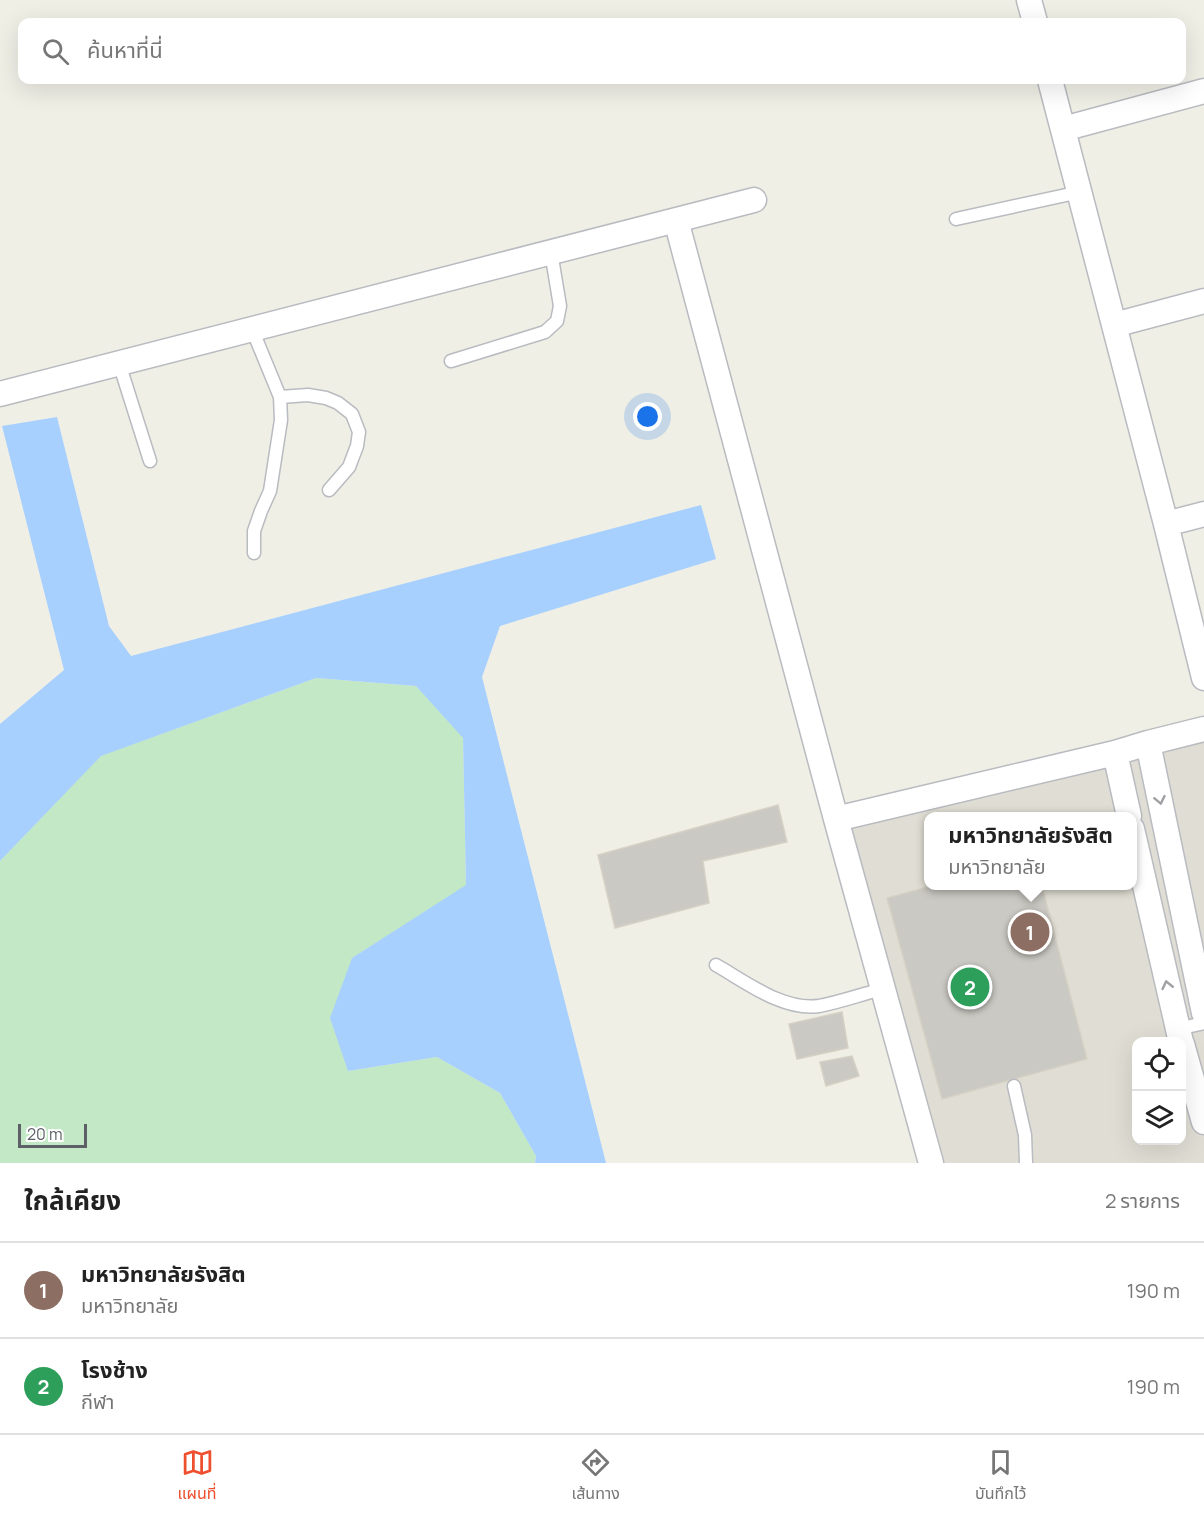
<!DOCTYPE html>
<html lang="th">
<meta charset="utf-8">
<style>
body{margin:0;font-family:Manrope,"Noto Sans Thai",sans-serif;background:#f2f2f2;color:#222}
.controls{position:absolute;right:18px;bottom:18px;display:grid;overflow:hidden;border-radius:12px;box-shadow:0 6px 24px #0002}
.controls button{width:54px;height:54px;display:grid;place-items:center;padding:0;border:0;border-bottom:2px solid #e0e0e0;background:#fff;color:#222;font:30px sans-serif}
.scale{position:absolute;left:18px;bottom:15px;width:69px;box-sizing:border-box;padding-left:6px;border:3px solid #5d6167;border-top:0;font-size:16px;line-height:21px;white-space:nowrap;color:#5d6167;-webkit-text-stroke:4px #fff;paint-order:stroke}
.you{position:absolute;left:648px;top:417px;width:21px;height:21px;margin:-15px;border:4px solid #fff;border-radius:50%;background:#1a73e8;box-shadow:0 0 0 9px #1a73e833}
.badge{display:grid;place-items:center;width:39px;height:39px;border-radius:50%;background:#ee4f2e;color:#fff;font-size:20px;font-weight:700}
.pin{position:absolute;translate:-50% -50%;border:3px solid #fff;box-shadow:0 2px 6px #0006}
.popup{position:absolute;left:924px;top:812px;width:213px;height:78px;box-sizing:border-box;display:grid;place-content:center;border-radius:12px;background:#fff;filter:drop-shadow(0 2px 4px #0005);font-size:20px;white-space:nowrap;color:#767676}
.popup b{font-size:22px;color:#222}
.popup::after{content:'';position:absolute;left:50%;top:100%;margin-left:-12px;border:12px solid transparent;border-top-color:#fff}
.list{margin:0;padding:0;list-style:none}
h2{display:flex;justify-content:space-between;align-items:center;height:78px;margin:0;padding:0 24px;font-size:26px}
h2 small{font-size:20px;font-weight:400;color:#767676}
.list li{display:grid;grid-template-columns:39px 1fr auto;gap:18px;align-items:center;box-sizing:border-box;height:96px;padding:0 24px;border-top:2px solid #e0e0e0}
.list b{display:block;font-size:22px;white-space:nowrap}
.list p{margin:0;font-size:20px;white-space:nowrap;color:#767676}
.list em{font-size:20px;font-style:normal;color:#767676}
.icon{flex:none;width:33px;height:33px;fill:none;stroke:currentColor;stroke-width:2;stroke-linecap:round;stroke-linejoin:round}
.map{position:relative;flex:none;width:1204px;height:1163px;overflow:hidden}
.search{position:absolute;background:#fff;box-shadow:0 6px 24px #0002;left:18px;right:18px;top:18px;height:66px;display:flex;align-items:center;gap:15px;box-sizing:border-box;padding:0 21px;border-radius:12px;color:#767676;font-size:22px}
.sheet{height:270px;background:#fff}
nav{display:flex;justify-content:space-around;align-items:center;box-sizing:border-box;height:84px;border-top:2px solid #e0e0e0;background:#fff;font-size:16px;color:#767676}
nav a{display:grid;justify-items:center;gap:3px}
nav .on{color:#ee4f2e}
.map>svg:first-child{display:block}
.education{fill:#e0ded4;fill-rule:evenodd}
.green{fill:#c2e8c6}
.water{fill:#a7d0ff}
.building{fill:#cbc9c3;stroke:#d5d1c4;stroke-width:1.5}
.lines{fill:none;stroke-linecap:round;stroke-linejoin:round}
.lane-casing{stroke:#b8bbc0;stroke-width:15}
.street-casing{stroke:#b8bbc0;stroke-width:27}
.lane{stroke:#fff;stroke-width:12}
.street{stroke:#fff;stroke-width:24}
.oneway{stroke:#9ea0a4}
</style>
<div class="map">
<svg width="1204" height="1163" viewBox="0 0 1204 1163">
<rect width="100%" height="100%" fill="#f0efe6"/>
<!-- education -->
<path class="education" d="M1204,738V1163H918L826,822ZM928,816H1132V886H928ZM1136,1042H1182V1140H1136Z"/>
<!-- green -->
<path class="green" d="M316,678L416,686L463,737L466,886L352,958L348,1071L437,1057L500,1093L536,1156L535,1163H0V861L100,756Z"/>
<!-- water -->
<path class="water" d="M57,417L109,626L131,656L701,505L716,559L500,626L482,677L606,1163H535L536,1156L500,1093L437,1057L348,1071L330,1018L352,958L466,885L463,738L416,686L316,678L101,756L0,861V724L64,670L2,426Z"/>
<!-- building -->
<path class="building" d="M778,805L787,842L703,861L709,903L615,928L598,855Z
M931,886H1042L1087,1059L942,1099L887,898Z
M842,1012L848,1048L797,1059L789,1024Z
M852,1056L859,1076L826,1086L820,1062Z"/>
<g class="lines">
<!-- lane casing -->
<g class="lane-casing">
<path id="lane" d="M956,219L1080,192
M252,329L280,397L281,420L270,491L261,511L254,531V553
M451,361L545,332L557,321L560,306L551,252
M119,363L150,461
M280,397L308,395L326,398L338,403L352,414L359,432L357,446L349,467L329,490
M716,965C746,982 783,1011 819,1006C840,1002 862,994 883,989
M1177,1029L1204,1023
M1014,1086L1025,1135L1026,1163"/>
</g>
<!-- street casing -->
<g class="street-casing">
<path id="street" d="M1029,0L1035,22
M1050,80L1166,524L1204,678
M1063,129L1204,91
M676,220L836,819L931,1163
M1114,325L1204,301
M0,394L754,200
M1166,524L1204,514
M1148,743L1204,1013
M1115,753L1129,816
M836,819L1115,753L1148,743L1204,729
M1132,829L1181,1042
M1182,1044L1204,1122"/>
</g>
<!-- lane -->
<use href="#lane" class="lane"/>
<!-- street -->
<use href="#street" class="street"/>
</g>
<!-- one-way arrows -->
<defs><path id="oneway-chevron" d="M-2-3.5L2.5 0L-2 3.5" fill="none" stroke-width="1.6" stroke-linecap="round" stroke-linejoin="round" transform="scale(1.5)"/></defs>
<g class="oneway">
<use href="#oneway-chevron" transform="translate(1160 800) rotate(78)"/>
<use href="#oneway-chevron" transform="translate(1167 985) rotate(-103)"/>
</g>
</svg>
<div class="controls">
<button><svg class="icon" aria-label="locate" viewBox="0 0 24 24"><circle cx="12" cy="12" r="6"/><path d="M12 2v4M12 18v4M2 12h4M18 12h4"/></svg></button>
<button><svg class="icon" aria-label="layers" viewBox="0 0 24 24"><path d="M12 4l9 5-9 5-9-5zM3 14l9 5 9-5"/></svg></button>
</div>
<div class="scale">20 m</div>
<div class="you"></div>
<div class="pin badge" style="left:1030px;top:932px;background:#8d6e63">1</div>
<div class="popup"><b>มหาวิทยาลัยรังสิต</b>มหาวิทยาลัย</div>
<div class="pin badge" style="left:970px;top:987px;background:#2e9e5b">2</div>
<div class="search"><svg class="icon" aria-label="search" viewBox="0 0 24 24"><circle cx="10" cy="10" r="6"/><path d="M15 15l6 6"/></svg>ค้นหาที่นี่</div>
</div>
<section class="sheet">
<h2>ใกล้เคียง<small>2 รายการ</small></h2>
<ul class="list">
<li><span class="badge" style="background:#8d6e63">1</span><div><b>มหาวิทยาลัยรังสิต</b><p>มหาวิทยาลัย</p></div><em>190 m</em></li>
<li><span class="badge" style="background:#2e9e5b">2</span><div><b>โรงช้าง</b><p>กีฬา</p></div><em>190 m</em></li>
</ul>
</section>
<nav>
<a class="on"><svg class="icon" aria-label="map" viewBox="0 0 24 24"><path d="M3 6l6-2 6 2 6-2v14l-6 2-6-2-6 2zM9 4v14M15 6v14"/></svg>แผนที่</a>
<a><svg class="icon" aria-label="directions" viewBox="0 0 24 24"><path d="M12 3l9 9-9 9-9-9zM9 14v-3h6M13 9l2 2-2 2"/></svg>เส้นทาง</a>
<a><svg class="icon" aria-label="saved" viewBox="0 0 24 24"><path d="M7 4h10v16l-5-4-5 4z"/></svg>บันทึกไว้</a>
</nav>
